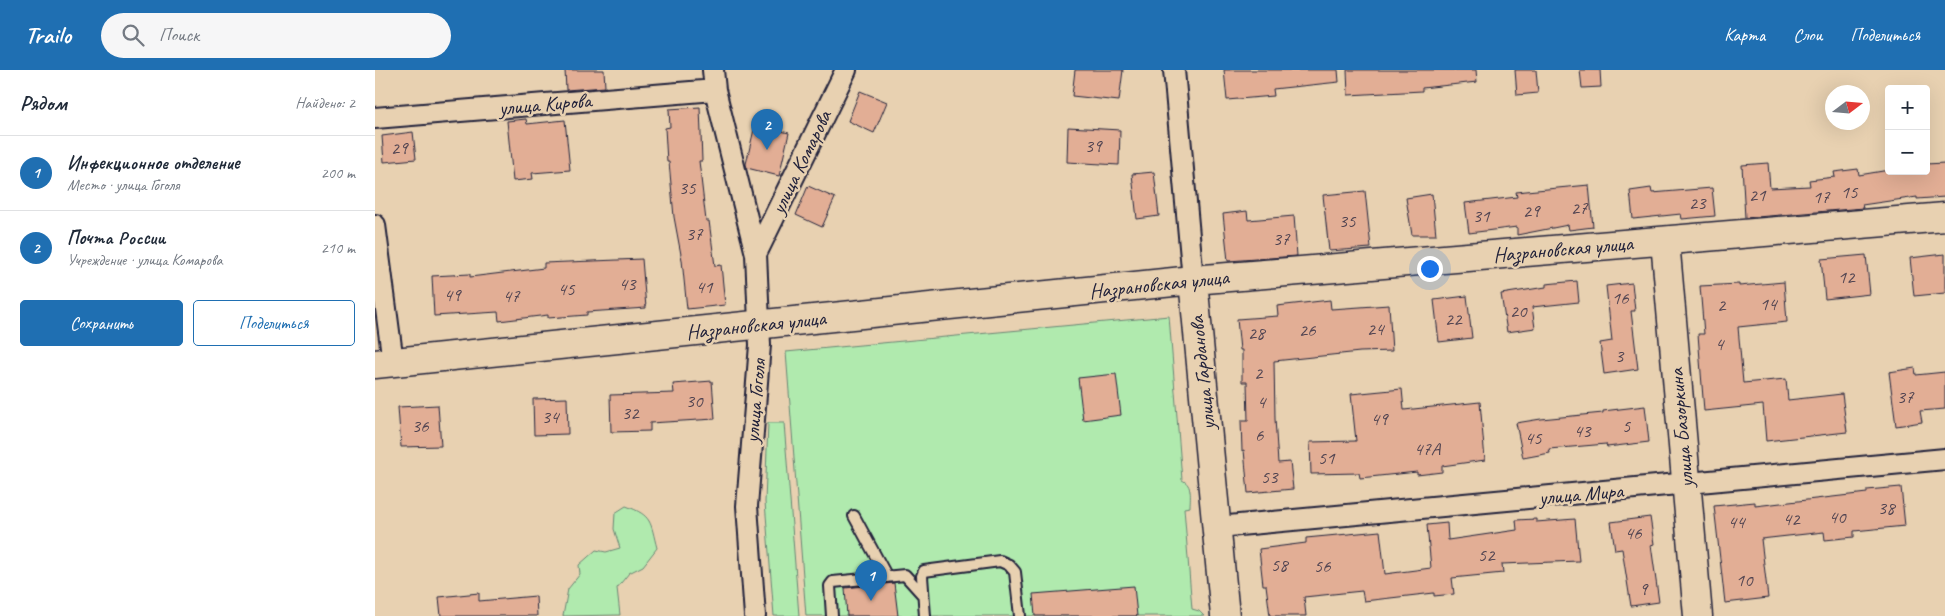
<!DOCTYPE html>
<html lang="ru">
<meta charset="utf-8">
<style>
body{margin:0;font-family:Caveat,sans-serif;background:#f6f6f7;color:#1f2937}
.controls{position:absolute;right:15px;top:15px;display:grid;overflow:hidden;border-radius:5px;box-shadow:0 5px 20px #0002}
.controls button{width:45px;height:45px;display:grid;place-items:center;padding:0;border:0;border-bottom:1px solid #e0e1e3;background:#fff;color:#1f2937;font:25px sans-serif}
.compass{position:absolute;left:1450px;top:15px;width:45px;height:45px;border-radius:50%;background:#fff;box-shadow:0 5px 20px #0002;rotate:74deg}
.you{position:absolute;left:1054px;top:198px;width:18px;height:18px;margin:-12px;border:4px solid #fff;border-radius:50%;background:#1a73e8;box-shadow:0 0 0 8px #1a73e833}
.badge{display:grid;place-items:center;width:32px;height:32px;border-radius:50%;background:#1f6fb2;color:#fff;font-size:16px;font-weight:700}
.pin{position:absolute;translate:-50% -41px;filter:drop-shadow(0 1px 2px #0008)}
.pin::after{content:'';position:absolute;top:26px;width:18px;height:15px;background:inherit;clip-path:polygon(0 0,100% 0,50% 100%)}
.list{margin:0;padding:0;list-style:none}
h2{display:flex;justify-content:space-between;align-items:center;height:65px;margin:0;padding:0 20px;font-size:21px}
h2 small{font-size:16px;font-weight:400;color:#747a83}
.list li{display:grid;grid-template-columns:32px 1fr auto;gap:15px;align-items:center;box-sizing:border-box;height:75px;padding:0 20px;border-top:1px solid #e0e1e3}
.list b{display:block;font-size:19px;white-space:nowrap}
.list p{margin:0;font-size:16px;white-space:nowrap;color:#747a83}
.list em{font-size:16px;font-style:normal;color:#747a83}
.actions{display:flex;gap:10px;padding:15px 20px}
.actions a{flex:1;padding:11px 0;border:1px solid #1f6fb2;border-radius:5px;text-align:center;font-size:18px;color:#1f6fb2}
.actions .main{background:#1f6fb2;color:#fff}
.icon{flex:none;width:28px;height:28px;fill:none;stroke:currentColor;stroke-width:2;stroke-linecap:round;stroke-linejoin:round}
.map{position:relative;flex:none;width:1570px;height:546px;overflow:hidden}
header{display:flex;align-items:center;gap:30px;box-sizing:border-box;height:70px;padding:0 25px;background:#1f6fb2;color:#fff}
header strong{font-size:24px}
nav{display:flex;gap:28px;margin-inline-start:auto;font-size:18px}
.search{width:350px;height:45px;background:#f6f6f7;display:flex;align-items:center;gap:12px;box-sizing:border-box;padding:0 18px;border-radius:28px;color:#747a83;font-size:19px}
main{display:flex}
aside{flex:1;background:#fff}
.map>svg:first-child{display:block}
.green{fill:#b0eaae;stroke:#698674}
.building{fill:#e2ae95;stroke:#22223b}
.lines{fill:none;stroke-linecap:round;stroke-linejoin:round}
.lane-casing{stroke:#22223b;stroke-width:14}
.street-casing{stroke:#22223b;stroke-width:24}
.secondary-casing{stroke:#22223b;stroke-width:31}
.lane{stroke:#e8d1b1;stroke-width:10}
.street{stroke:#e8d1b1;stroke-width:20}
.secondary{stroke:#e8d1b1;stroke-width:28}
.labels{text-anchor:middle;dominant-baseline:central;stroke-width:5;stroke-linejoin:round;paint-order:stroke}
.number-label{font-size:19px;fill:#524552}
.street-label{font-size:21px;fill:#22223b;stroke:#e8d1b1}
</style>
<header>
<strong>Trailo</strong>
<div class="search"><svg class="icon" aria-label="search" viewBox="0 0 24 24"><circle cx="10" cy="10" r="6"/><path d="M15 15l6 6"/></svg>Поиск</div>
<nav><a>Карта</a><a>Слои</a><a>Поделиться</a></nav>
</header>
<main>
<aside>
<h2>Рядом<small>Найдено: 2</small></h2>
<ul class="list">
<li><span class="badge">1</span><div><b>Инфекционное отделение</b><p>Место · улица Гоголя</p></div><em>200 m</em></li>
<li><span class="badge">2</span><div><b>Почта России</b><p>Учреждение · улица Комарова</p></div><em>210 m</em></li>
</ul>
<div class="actions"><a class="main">Сохранить</a><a>Поделиться</a></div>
</aside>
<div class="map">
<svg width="1570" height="546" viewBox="0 0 1570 546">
<rect width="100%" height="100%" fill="#e8d1b1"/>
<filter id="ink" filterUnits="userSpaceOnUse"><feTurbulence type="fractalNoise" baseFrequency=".02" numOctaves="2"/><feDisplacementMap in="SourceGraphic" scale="10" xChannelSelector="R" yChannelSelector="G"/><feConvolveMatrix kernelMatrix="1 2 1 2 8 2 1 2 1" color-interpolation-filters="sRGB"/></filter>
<g filter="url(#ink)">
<!-- green -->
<path class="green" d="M794,246L807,410C818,415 815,427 815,437L809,438L817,539L824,541L829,546H431L411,282Z
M393,353H409L424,546H399L390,432Z
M251,436C278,446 275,452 282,478L268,496L254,503L242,518L245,545L188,546L193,519L205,504L204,495L221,480L231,482L245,478L239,459L240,443Z"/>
<!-- building -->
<path class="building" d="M190,0H229L230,17L191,20Z
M700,0H748L744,31L697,26Z
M849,0H963L964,12L898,19L899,26L852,30Z
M972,0H1101L1102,12L1047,18V21L973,25Z
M1140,0H1161L1163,23L1142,25Z
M1205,0H1225L1226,17L1207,18Z
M485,21L512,32L499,63L473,51Z
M325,37L327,91H324L331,151H334L340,196L346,195L350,235L312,239L307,190L299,147L294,92H292L290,58L295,57L294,39Z
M151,49L152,54L190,50L195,100L157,103L158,109L138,111L132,51Z
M380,55L414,63L404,106L372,98L371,94Z
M693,57L745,60L744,95L692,92Z
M38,62L41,89L9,92L7,66Z
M1393,93L1395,118L1435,116L1434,110L1460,107L1459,102L1483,99L1484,105L1508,101H1551V94L1570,93V127L1542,129V127L1487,135L1488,138L1370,148L1367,95Z
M779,102L784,146L762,149L757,104Z
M1214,115L1218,157L1194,160L1193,155L1142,165V157L1094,163L1090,133L1142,127L1141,122Z
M433,116L460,128L447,157L421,145Z
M1276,118L1277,123L1337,118L1340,146L1307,149L1306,144L1258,149L1255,121Z
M990,121L996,178L954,181L948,125Z
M1057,124L1061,165H1037L1031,128Z
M872,141L873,150L919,146L922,186L853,191L848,144Z
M1570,184V223L1539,226L1535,188Z
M1491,185L1495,224L1450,229L1446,189Z
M267,189L271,238L212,242V245L173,248V245L124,251L123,242L59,246L57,206L95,204V207L169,198V193Z
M1202,211L1204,232L1157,237L1160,258L1132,262L1126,224L1171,217V214Z
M1409,212L1412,252L1363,257L1368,313L1411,309L1413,330L1467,324L1472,362L1391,371L1388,335L1329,341L1323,264H1329L1325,216L1364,214V216Z
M1257,213L1260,241H1256L1263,299L1229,304L1225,273L1237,271L1231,216Z
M1092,226L1097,268L1064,272L1059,230Z
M955,230L956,239L1014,235L1017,281L985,282L899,291L900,349L903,393L915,392L918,419L873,423L869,380L867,381L866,351H873L872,312H867V280H865L862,249L903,246L902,236Z
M1540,298L1541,305L1570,302V339L1545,341L1547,352L1521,356L1514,302Z
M741,304L746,345L708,350L703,308Z
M337,311L340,349L275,353V361L236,362L235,325L299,323L298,314Z
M1027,319L1029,340L1105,332L1110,390L1067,396V402L1042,405V402L985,408L984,403L936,404L935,372L981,371L976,324Z
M192,328L193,364L159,365L158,329Z
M63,335L66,376L26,377L23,337Z
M1270,336L1274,372L1232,377L1231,374L1174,379L1175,383L1148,388L1141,353L1166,349L1228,343V341Z
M1526,417L1530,456L1479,461V467L1450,470L1449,462L1386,469L1393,528L1350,533L1339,436L1380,432V436L1492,423V420Z
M1275,447L1279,474L1276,475L1284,532L1256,536L1247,479L1240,480L1236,452Z
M1161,449V452L1200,449L1204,491L1127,494L1128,503L1077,508L1079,524L1059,526V523L989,531L987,521L929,527L931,546H895L891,515H888L884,479L931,473V468L1005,461L1010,504L1056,498L1052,455L1072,453L1073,470L1142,460L1141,450Z
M519,513L523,546H472L470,518Z
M759,516L762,546H660L658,524Z
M104,523V531L161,526L162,546H66L64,527Z"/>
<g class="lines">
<!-- lane casing -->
<g class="lane-casing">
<path id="lane" d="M479,446L512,507
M457,546L455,516L458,512L530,505L548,525
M550,546L547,506L549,501L625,491L634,495L640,502L645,546"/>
</g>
<!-- street casing -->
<g class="street-casing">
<path id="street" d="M338,0L340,20L381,184L385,275L372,436L380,546
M799,0L818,210
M0,48L340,20
M0,155L18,292
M381,184L471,0
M843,457L1570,389"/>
</g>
<!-- secondary casing -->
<g class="secondary-casing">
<path id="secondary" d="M1290,171L1323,546
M818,210L850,546
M0,294L818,210L1570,147"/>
</g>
<!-- lane -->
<use href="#lane" class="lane"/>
<!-- street -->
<use href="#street" class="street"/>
<!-- secondary -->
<use href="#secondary" class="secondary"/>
</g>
</g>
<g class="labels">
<!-- number labels -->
<g class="number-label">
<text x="718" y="76">39</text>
<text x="24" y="78">29</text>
<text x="312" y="118">35</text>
<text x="1474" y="122">15</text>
<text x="1382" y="125">21</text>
<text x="1446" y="127">17</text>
<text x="1322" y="133">23</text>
<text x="1204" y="138">27</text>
<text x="1156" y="141">29</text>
<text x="1106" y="146">31</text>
<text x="972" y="151">35</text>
<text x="319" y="164">37</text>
<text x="906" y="169">37</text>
<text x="1471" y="207">12</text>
<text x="252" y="214">43</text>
<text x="329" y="217">41</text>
<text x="191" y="219">45</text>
<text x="77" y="225">49</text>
<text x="136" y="226">47</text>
<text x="1245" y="228">16</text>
<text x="1393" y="234">14</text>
<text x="1346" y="235">2</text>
<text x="1143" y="241">20</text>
<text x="1078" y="249">22</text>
<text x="1000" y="259">24</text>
<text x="932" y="260">26</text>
<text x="881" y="263">28</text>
<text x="1344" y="274">4</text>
<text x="1244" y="286">3</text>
<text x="883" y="303">2</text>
<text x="1530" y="327">37</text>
<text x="319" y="331">30</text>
<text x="886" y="332">4</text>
<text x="255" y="343">32</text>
<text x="175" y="347">34</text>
<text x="1004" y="349">49</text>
<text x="45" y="356">36</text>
<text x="1251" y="356">5</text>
<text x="1207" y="361">43</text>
<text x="884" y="365">6</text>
<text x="1158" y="368">45</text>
<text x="1052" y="379">47А</text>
<text x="951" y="388">51</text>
<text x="894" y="407">53</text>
<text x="1511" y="438">38</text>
<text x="1462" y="447">40</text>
<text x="1416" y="449">42</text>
<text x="1361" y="452">44</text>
<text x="1258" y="463">46</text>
<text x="1111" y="485">52</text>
<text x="904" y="495">58</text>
<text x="947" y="496">56</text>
<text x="1369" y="510">10</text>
<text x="1268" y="519">9</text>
</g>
<!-- street labels -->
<g class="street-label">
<text transform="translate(170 34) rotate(-5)">улица Кирова</text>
<text transform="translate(426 92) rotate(-64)">улица Комарова</text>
<text transform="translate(1188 179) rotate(-5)">Назрановская улица</text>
<text transform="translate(784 214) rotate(-6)">Назрановская улица</text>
<text transform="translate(381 255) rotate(-6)">Назрановская улица</text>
<text transform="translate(827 303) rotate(-96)">улица Гарданова</text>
<text transform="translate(380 331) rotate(-85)">улица Гоголя</text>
<text transform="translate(1306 358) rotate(-95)">улица Базоркина</text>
<text transform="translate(1206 424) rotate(-5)">улица Мира</text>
</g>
</g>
</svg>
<div class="controls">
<button>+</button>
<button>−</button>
</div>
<svg class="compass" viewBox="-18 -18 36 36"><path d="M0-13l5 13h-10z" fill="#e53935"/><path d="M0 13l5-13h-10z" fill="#747a83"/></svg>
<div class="you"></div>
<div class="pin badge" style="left:496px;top:531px">1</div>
<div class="pin badge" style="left:392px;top:80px">2</div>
</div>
</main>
